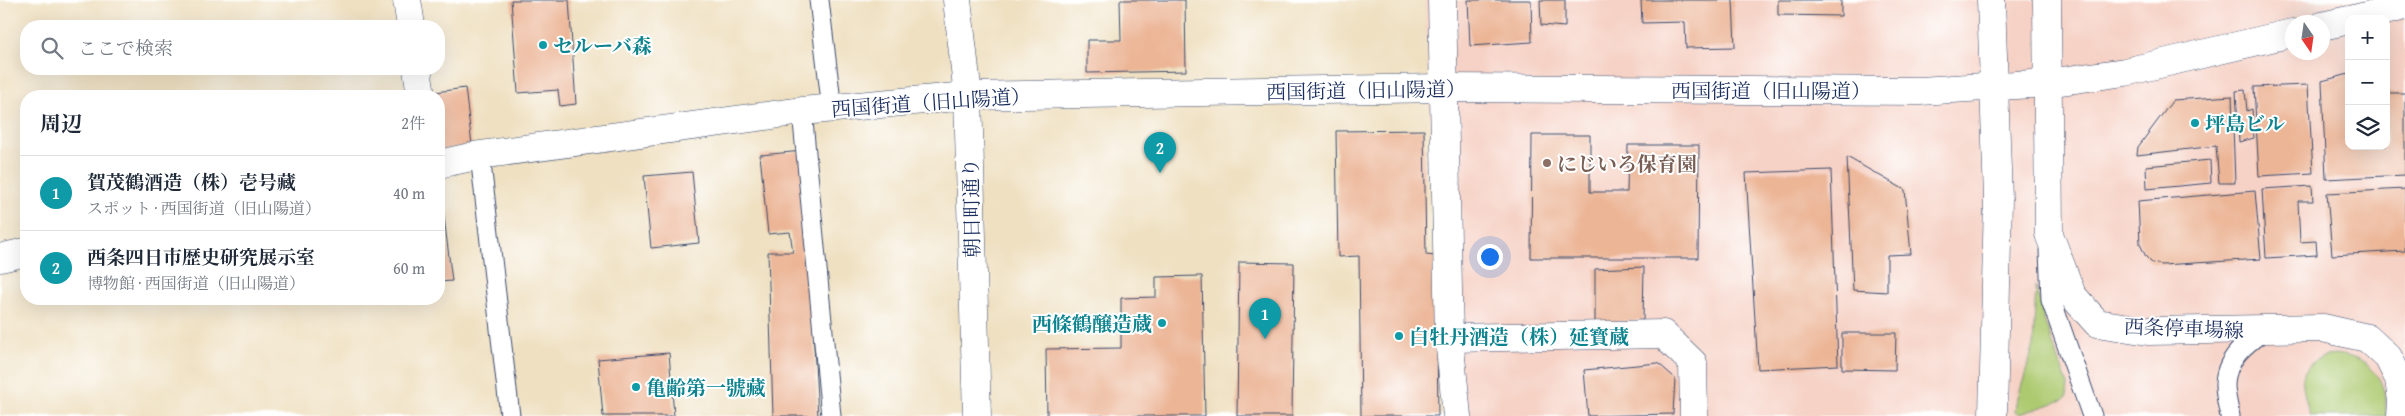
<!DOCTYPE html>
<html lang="ja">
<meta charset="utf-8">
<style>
body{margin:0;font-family:"Gentium Book Plus","Noto Serif JP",serif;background:#f6f6f7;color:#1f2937}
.controls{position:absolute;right:15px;top:15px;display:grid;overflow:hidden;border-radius:10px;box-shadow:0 5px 20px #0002}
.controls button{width:45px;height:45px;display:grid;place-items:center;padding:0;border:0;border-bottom:1px solid #e0e1e3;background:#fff;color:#1f2937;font:25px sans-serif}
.compass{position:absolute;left:2285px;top:15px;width:45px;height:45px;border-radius:50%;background:#fff;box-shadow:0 5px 20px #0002;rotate:167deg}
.you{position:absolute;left:1489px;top:256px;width:18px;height:18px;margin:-12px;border:4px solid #fff;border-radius:50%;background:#1a73e8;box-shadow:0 0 0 8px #1a73e833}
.badge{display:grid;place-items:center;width:32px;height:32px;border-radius:50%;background:#0f766e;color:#fff;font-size:16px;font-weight:700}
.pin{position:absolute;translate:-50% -41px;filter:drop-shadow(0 1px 2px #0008)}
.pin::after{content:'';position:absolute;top:26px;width:18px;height:15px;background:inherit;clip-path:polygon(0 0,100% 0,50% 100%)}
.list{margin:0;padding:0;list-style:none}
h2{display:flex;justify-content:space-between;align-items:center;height:65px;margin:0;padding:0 20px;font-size:21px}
h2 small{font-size:16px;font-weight:400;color:#747a83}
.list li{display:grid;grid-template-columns:32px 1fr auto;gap:15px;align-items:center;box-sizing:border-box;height:75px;padding:0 20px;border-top:1px solid #e0e1e3}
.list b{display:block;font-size:19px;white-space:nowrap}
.list p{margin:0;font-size:16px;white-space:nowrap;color:#747a83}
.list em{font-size:16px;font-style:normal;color:#747a83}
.icon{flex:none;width:28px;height:28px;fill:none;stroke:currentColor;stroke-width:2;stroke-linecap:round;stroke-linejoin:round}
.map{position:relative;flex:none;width:2405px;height:416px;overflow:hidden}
.search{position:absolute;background:#fff;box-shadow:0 5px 20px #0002;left:20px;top:20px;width:425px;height:55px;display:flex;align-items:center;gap:12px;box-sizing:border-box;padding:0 18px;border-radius:20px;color:#747a83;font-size:19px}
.panel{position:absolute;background:#fff;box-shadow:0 5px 20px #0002;left:20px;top:90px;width:425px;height:215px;border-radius:20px}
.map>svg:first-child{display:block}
.built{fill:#f6d1c5;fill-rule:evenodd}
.green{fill:#adca71;stroke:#647c68}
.building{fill:#ecb596}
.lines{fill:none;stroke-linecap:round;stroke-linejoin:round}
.service-casing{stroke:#3b4a6d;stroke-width:21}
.minor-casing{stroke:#3b4a6d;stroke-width:29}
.tertiary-casing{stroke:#3b4a6d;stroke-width:29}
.secondary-casing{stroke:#3b4a6d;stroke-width:29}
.service{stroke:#fff;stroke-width:19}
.minor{stroke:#fff;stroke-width:28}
.tertiary{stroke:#fff;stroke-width:28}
.secondary{stroke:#fff;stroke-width:28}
.culture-dot{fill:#0f9aa8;stroke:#fff;stroke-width:2}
.education-dot{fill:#8d6e63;stroke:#fff;stroke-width:2}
.labels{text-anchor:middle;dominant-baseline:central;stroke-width:4;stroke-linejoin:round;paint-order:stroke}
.culture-label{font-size:20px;font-weight:bold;fill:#0d838f;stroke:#fff;text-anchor:start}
.street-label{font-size:20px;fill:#1b2f5e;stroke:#fff}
.education-label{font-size:20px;font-weight:bold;fill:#785e54;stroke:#fff;text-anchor:start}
</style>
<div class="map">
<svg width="2405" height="416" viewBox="0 0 2405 416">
<rect width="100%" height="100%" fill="#fff"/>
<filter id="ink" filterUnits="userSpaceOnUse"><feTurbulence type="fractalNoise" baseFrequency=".02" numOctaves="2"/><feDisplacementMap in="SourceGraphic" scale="10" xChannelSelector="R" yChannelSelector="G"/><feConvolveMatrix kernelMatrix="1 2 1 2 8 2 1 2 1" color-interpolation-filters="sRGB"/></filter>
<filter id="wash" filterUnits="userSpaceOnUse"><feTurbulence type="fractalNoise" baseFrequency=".0096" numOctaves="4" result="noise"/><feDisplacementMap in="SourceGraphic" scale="20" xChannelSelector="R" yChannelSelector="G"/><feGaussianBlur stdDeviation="1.12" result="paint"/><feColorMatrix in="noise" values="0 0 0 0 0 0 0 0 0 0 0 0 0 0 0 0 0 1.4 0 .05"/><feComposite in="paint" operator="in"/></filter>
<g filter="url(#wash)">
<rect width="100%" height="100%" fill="#efe0c1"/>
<!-- built -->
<path class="built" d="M1425,0H2405V416H1443ZM2349,19H2386V146H2349ZM2292,22H2322V52H2292Z"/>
<!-- green -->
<path class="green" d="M2036,286L2044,320L2068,385L2067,396L2063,400L2020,414L2015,411L2016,404L2033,348Z
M2334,354C2372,358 2387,378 2386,416H2310C2302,384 2292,364 2334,354Z"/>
<g id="blocks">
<!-- building -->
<path class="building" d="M511,0H569L576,104L560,106L558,90L518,93Z
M1120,0H1185L1186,71L1087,73V40H1121Z
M1468,0H1531L1532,42L1470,46Z
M1540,0H1565V27L1541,25Z
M1641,0H1733L1735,47L1686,48L1685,22L1642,23Z
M1778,0H1841V16L1778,15Z
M2349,74V146H2386V88L2389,93H2405V175L2326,179L2322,81Z
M2308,85L2313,173L2259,176L2254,87Z
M465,88L472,145L439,150V96L414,95Z
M2245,90L2247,111L2252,109L2254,138L2239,142L2236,91Z
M2232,96L2235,183H2219L2216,146L2137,155L2138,147L2173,100Z
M1424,130L1426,255L1436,256L1438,416H1361L1359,256L1338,257L1336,131Z
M1532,135H1590V192H1627L1628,145H1699L1698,258H1531Z
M803,151L818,416H773L768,252H793L790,232L768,234L760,155Z
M1847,157L1905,190L1911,254L1887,255V292L1853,290Z
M2210,160L2211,183L2147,189L2146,166Z
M1831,170L1838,365L1758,369L1746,173Z
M692,172L699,243L651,248L644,176Z
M2312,186L2313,201H2298L2300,242L2316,241L2317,255L2266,258L2262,189Z
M2405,189V251L2332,255L2327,193Z
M2255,191L2261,259L2162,265L2152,263L2146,257L2140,244L2138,201Z
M441,193L452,281L439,282V194Z
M1239,262L1294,263L1292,416H1237Z
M1644,267L1643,320L1595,323V269Z
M1202,276L1205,416H1047L1046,349L1121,348V298L1156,297V277Z
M1842,333H1896L1895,370L1842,369Z
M669,353L674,416H603L598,359Z
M1658,363L1675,378L1673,414L1588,416L1584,370Z"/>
</g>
</g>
<g filter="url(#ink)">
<use href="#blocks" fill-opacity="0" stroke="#3b4a6d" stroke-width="1"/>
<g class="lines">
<!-- service casing -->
<g class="service-casing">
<path id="service" d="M819,0L832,110
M802,111L831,416
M480,155L510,416
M2049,250L2051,300L2092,416
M2230,416C2228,406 2225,395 2225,385C2225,359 2246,343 2265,330"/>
</g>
<!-- minor casing -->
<g class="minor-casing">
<path id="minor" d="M407,0L411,26
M957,0L968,96L977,416
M1442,0L1449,338L1457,416
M417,69L420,88
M1449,338L1663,334L1693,363L1694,416"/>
</g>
<!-- tertiary casing -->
<g class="tertiary-casing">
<path id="tertiary" d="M2354,19L2405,6
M2322,26L2349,20
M439,164L480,155L802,111L968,96L1443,88L1920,91L2047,83L2125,72L2292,33
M0,258L26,252"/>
</g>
<!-- secondary casing -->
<g class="secondary-casing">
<path id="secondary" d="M1991,0L1998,198L1993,416
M2047,0L2049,234L2072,295L2097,323L2148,331L2323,328L2367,338L2388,357L2399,379L2402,401L2401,416"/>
</g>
<!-- service -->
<use href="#service" class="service"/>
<!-- minor -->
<use href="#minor" class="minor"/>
<!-- tertiary -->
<use href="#tertiary" class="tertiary"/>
<!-- secondary -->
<use href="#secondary" class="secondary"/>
</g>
</g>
<!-- markers -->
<g class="culture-dot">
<circle cx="543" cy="45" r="5"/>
<circle cx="2195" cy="123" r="5"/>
<circle cx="1162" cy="323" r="5"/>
<circle cx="1399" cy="336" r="5"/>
<circle cx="636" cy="387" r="5"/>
</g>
<circle class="education-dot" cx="1547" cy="163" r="5"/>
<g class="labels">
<!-- culture labels -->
<g class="culture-label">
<text x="553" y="45">セルーバ森</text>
<text x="2205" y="123">坪島ビル</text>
<text x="1152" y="323" text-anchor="end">西條鶴醸造蔵</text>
<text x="1409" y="336">白牡丹酒造（株）延寳蔵</text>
<text x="646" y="387">亀齢第一號藏</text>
</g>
<!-- street labels -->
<g class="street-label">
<text transform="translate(1366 90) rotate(-1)">西国街道（旧山陽道）</text>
<text x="1771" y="90">西国街道（旧山陽道）</text>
<text transform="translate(931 102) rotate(-4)">西国街道（旧山陽道）</text>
<text transform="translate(971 208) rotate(-91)">朝日町通り</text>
<text transform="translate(2184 328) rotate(2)">西条停車場線</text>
</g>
<!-- education labels -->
<g class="education-label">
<text x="1557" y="163">にじいろ保育園</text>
</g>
</g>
</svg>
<div class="controls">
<button>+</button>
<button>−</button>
<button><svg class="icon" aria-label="layers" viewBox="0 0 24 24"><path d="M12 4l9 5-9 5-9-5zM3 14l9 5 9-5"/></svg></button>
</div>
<svg class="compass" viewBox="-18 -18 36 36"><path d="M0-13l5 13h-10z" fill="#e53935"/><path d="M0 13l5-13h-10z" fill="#747a83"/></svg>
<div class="you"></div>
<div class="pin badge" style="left:1265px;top:339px;background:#0f9aa8">1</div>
<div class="pin badge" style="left:1160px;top:173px;background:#0f9aa8">2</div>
<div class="search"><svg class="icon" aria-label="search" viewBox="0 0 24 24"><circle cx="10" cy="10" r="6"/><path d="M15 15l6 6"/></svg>ここで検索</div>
<section class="panel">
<h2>周辺<small>2件</small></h2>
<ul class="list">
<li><span class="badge" style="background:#0f9aa8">1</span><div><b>賀茂鶴酒造（株）壱号藏</b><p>スポット · 西国街道（旧山陽道）</p></div><em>40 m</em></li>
<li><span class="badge" style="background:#0f9aa8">2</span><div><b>西条四日市歴史研究展示室</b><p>博物館 · 西国街道（旧山陽道）</p></div><em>60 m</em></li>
</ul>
</section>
</div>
